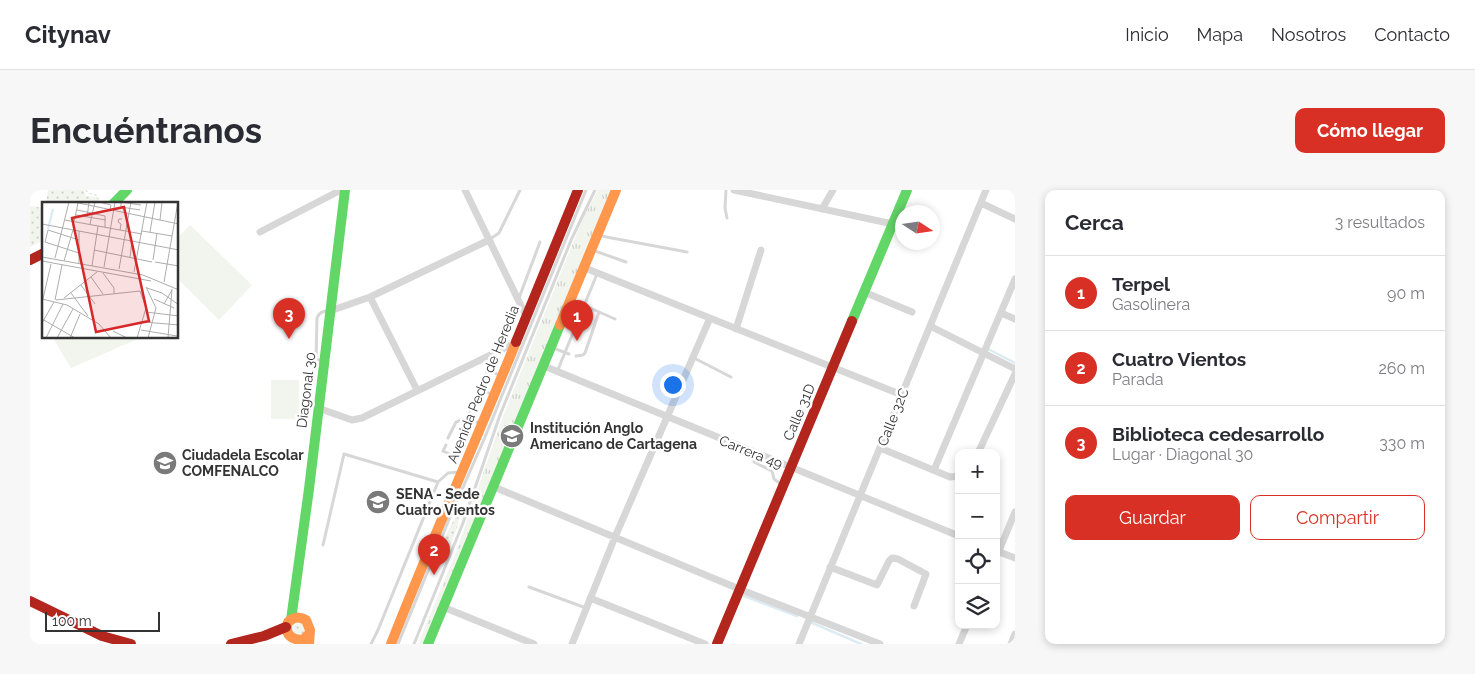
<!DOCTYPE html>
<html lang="es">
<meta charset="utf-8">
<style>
body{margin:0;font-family:Raleway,sans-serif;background:#f7f7f7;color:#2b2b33}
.controls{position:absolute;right:15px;bottom:15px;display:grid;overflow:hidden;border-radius:10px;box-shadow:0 2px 8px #0003}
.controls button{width:45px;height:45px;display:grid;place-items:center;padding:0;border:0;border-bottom:1px solid #e1e1e2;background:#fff;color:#2b2b33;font:25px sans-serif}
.compass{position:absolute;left:865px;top:15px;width:45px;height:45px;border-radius:50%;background:#fff;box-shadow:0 2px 8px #0003;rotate:102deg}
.scale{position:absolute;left:15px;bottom:12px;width:115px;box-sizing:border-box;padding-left:5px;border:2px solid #333;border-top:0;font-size:14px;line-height:18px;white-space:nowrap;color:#333;-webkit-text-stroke:4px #fff;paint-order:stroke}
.you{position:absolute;left:642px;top:194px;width:18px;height:18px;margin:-12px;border:4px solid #fff;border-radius:50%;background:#1a73e8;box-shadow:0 0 0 8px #1a73e833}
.badge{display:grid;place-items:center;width:32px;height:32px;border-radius:50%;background:#d93025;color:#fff;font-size:16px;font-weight:700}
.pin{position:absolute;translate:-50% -41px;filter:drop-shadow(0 1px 2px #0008)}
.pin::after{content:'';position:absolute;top:26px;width:18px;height:15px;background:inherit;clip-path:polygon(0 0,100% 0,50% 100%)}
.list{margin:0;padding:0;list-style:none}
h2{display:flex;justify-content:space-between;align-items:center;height:65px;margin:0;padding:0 20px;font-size:21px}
h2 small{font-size:16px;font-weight:400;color:#7c7c81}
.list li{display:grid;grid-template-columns:32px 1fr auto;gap:15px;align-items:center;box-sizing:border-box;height:75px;padding:0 20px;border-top:1px solid #e1e1e2}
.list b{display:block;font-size:19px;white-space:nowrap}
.list p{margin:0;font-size:16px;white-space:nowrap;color:#7c7c81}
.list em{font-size:16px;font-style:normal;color:#7c7c81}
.actions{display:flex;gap:10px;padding:15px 20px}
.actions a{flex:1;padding:11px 0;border:1px solid #d93025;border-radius:10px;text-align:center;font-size:18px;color:#d93025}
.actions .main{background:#d93025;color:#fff}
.icon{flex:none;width:28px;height:28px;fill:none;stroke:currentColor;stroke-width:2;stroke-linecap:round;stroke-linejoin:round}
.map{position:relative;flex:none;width:985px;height:454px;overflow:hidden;border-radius:10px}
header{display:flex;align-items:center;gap:30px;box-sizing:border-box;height:70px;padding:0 25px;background:#fff;border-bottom:1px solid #e1e1e2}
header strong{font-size:24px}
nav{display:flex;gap:28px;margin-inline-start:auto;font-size:18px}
.intro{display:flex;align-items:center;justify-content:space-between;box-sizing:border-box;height:120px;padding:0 30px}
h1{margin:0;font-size:35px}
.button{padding:12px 22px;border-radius:10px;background:#d93025;color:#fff;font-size:18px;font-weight:700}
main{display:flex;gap:30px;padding:0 30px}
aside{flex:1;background:#fff;border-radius:10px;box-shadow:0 2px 8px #0003}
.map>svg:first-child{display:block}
.grass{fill:url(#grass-dots)}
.park{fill:url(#park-tufts)}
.garden{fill:#f1f5ed}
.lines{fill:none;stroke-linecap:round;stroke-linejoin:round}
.stream{stroke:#ddebf3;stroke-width:2.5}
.path{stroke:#d6d6d6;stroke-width:1;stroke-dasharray:2.5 2.5;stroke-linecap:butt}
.lane{stroke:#d7d7d7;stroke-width:3}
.street{stroke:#d7d7d7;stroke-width:7}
.fast{stroke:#63d668;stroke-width:10}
.slow{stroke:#ff974d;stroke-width:10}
.jam{stroke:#b3261e;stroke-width:10}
.labels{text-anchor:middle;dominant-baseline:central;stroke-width:5;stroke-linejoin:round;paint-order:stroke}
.street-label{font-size:14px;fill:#333;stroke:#fff}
.poi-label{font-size:14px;font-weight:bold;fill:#333;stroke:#fff;text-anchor:start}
.inset-river{fill:none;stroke:#ddebf3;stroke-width:2.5}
.inset-road{fill:none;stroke:#adadad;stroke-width:1}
.view{fill:#d62828;fill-opacity:0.15;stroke:#d62828;stroke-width:2.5}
.inset-edge{fill:none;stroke:#333;stroke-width:2.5}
</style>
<header>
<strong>Citynav</strong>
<nav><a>Inicio</a><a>Mapa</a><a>Nosotros</a><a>Contacto</a></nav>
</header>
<div class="intro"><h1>Encuéntranos</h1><a class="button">Cómo llegar</a></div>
<main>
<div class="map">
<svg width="985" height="454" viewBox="0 0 985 454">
<defs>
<pattern id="grass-dots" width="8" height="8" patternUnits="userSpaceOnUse" patternTransform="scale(1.25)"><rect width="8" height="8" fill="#f1f5ed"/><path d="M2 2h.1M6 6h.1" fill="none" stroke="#cfd2cc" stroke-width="1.8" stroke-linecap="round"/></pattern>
<pattern id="park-tufts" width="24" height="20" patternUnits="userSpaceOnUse" patternTransform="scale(1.25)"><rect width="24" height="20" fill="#f1f5ed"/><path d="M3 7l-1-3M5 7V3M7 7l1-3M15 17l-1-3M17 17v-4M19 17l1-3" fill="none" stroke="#cfd2cc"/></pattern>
</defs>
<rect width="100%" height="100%" fill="#fff"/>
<!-- grass -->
<path class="grass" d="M18,0H53L56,6L69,8V14H16Z
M0,16L14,18V50L0,57Z
M432,316L427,338L414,371L406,368L421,335Z
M266,431L276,434L275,445L265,447L260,437Z"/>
<!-- park -->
<path class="park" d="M568,0H582L393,454H388L425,365L472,229L553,28Z"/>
<!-- garden -->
<path class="garden" d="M160,35L222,95L189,130L148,89V47Z
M23,148H110L41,178Z
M241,190H269V229H241Z"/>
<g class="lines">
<!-- stream -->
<path class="stream" d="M958,159L985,173
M714,406L767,426
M780,432L831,454"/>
<!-- path -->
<path class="path" d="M56,0L58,3L69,6"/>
<!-- lane -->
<path class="lane" d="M696,0L695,18L697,28
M571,46L657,62
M460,49L469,43L490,0
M565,61L596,72
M489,108L510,52
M544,111L585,129
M523,158L539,164
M546,166L553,165L555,163L569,122
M664,168L701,187
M293,170H286L287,128C289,123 292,121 297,121
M527,182L567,84
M450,199L461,204
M448,204L456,184L463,182L469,185
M432,240L445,211
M418,248L426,232L437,228L449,233
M416,255L413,261L422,265L425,258
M724,263V272L742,281L744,289L751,294
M293,355L314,264L408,292
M499,397L556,418
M341,454L348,440L408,292L418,283L429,282
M368,454L420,327L455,247L556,0
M384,454L433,333L470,225L542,48L565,0"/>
<!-- street -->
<path class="street" d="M435,0L496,126
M704,0L863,34
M951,13L985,29
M792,19L803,0
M230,42L311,0
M555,78L872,205
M834,102L882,122
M340,107L387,200
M300,121L340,107L459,50
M971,123L985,129
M900,136L985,179
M706,139L731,60
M514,176L929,346
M288,218L322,230L332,228L485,153
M850,258L920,287L929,286
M948,263L985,184
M904,280L985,89
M464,297L714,401L850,454
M967,361L985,368
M966,368L985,322
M800,377L847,395L859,371L862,368L868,369L896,384L884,416
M560,408L675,454
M413,417L504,454
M542,454L585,347L680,128
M769,454L956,0
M929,454L937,435
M981,454L985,444"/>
<!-- fast -->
<path class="fast" d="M83,14L97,0
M822,131L877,0
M261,430L279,299L315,0
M398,454L530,135"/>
<!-- slow -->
<path class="slow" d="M530,135L586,0
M279,454L280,440L276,430C269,427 265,426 258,432C254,444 261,450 273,450L280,443
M361,454C401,352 445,253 486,152"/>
<!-- jam -->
<path class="jam" d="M0,70L14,63
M486,152L548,0
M0,411L72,446L101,454
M201,454L234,446L256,437
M687,454L822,131"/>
</g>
<!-- icons -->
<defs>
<g id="school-disc" transform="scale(1.25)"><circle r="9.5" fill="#7a7a7a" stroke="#fff"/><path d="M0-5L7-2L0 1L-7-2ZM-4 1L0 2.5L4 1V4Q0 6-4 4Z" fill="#fff"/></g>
<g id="university-disc" transform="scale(1.25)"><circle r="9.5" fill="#7a7a7a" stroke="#fff"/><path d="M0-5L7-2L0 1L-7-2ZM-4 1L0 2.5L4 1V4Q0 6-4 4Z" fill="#fff"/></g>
</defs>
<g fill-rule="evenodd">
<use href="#school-disc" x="482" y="246"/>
<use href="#school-disc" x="135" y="273"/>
<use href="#university-disc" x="348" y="312"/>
</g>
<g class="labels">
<!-- street labels -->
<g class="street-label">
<text transform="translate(453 194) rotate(-68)">Avenida Pedro de Heredia</text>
<text transform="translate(276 200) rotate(-83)">Diagonal 30</text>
<text transform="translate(769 222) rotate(-67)">Calle 31D</text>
<text transform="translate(863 227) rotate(-68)">Calle 32C</text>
<text transform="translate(721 262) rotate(22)">Carrera 49</text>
</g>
<!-- poi labels -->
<g class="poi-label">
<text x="500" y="238">Institución Anglo<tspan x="500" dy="16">Americano de Cartagena</tspan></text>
<text x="152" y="265">Ciudadela Escolar<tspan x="152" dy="16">COMFENALCO</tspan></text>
<text x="366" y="304">SENA - Sede<tspan x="366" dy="16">Cuatro Vientos</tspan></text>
</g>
</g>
<!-- overview -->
<g transform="translate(12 12)">
<rect width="136" height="136" fill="#fff"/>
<path class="inset-river" d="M6,27L11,7"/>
<path class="inset-road" d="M32,0L137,22M57,0L69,3L68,8M78,0L99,3M79,0V5L98,8M35,8L63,14V25M34,13L64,18M45,15L47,0M23,18L100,32M118,18L120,0M32,20L36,1M0,22L137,48M48,22L53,0M78,28L79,22L76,20L77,17H80M100,29L130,34M108,30L113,0M52,48L110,60M37,51L3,40L6,28L37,38M0,55L101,73L137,88M88,55L90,39M13,56L27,0M111,58L115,31M0,59L109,79M22,59L31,28M113,60L137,64M37,61V29M50,64L56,24M62,65L73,0M77,67L89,0M92,70L105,0M61,71L72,86V91M49,75L61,92M122,80L136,0M39,83L53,102M104,85L114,106L106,136M105,86L120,91L137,103M29,91L46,114M22,96L55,70M0,97L25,103L57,122L69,136M112,97L132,106M13,98L20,63M14,98L98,89M0,101L9,62M122,102L130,88M104,110L137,114M0,117L33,136M102,120L137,123M0,121L12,100M99,128L135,134M71,129L85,136M4,136L21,102M15,136L31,107M28,136L38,112M95,136L104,106L98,89M126,136L130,87"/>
<path class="view" d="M82,5L107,119L54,130L30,16Z"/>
<rect width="136" height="136" class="inset-edge"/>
</g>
</svg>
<div class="controls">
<button>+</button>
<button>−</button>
<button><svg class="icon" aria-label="locate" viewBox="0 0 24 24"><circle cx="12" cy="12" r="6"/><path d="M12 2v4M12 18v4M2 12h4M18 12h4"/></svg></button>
<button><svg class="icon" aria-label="layers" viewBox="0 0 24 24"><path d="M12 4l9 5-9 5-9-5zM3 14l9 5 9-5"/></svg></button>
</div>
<svg class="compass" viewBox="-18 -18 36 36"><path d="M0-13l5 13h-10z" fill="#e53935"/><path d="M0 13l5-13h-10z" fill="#7c7c81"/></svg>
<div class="scale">100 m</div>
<div class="you"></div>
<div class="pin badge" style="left:547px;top:151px">1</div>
<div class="pin badge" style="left:404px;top:385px">2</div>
<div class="pin badge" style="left:259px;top:149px">3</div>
</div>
<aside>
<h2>Cerca<small>3 resultados</small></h2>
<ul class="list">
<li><span class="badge">1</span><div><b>Terpel</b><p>Gasolinera</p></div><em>90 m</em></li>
<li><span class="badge">2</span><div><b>Cuatro Vientos</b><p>Parada</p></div><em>260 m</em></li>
<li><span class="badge">3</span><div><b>Biblioteca cedesarrollo</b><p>Lugar · Diagonal 30</p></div><em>330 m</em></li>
</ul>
<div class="actions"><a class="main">Guardar</a><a>Compartir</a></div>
</aside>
</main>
